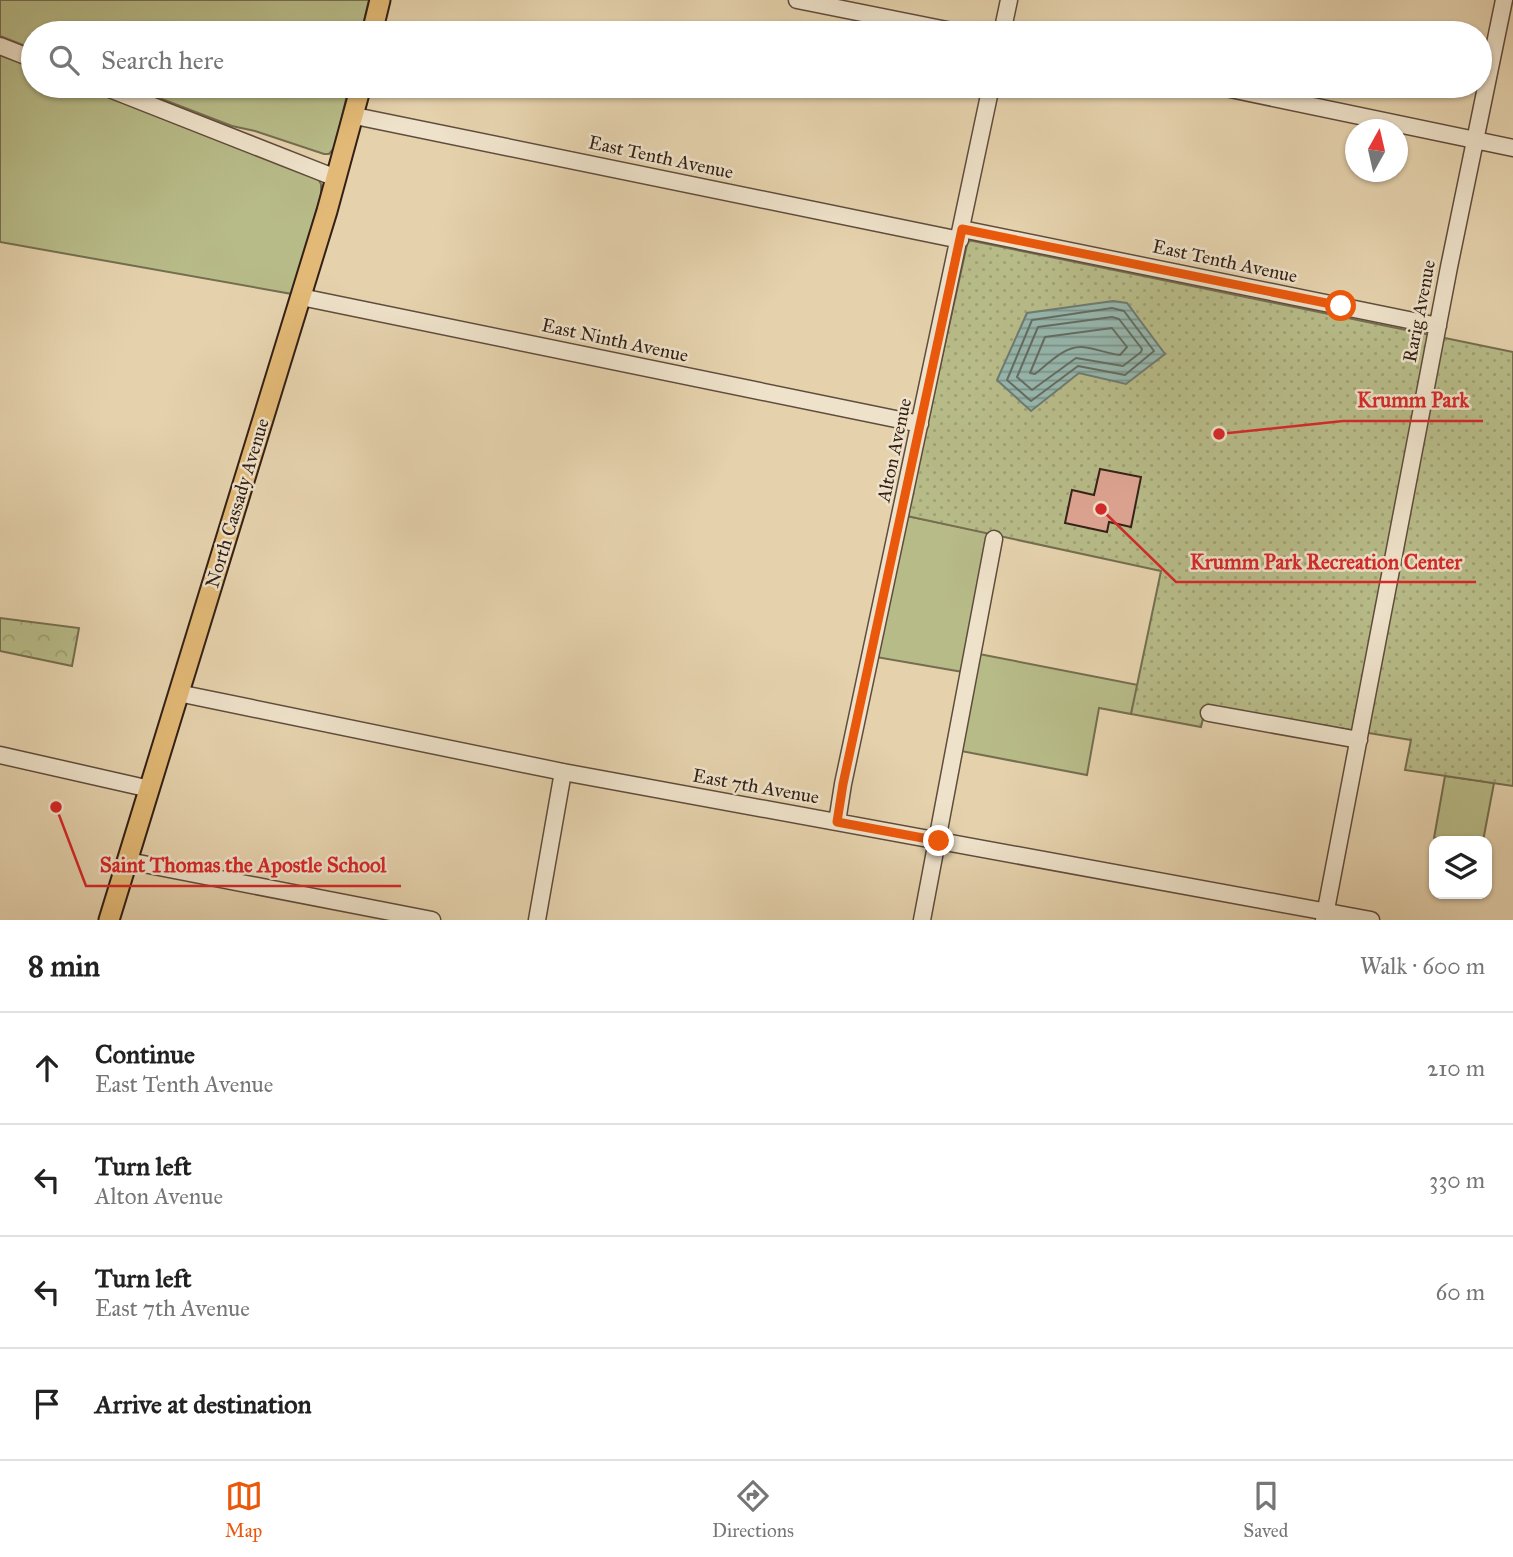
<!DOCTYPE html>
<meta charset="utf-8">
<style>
body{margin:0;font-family:"IM FELL Great Primer",serif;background:#f6f6f6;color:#222}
.controls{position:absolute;right:21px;bottom:21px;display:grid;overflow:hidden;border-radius:14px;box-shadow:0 2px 5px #0004}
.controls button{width:63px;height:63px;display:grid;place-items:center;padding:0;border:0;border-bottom:2px solid #e0e0e0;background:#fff;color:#222;font:35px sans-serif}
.compass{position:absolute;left:1345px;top:119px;width:63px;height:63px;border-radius:50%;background:#fff;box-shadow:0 2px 5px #0004;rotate:8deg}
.stop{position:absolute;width:21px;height:21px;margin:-16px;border:5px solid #ea580c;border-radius:50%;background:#fff}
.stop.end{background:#ea580c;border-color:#fff;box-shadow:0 2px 7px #0008}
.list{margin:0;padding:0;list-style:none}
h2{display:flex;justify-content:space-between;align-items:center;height:91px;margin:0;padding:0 28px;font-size:30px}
h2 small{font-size:23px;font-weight:400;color:#767676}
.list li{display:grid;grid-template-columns:46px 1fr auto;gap:21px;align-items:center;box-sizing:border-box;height:112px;padding:0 28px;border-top:2px solid #e0e0e0}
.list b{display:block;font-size:26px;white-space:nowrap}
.list p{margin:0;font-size:23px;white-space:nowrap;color:#767676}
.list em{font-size:23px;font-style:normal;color:#767676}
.icon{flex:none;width:38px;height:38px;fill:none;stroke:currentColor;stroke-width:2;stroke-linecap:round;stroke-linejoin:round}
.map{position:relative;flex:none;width:1513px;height:920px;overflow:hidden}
.search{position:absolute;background:#fff;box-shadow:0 2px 5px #0004;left:21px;right:21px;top:21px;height:77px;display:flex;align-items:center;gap:18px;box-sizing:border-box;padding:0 24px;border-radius:38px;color:#767676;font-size:26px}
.sheet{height:539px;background:#fff}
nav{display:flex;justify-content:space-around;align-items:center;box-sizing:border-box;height:98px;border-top:2px solid #e0e0e0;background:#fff;font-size:19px;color:#767676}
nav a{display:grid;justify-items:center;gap:4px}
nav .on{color:#ea580c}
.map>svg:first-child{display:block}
.grass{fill:#b7bb88;stroke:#756e50;stroke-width:2}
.forest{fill:url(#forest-crowns);stroke:#756e50;stroke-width:2}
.park{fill:url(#park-dots);stroke:#756e50;stroke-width:2}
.water{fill:url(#water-rules);stroke:#6e7b72;stroke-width:2}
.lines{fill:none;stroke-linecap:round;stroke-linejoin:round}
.shore{stroke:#646c62;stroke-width:2}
.building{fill:#dea592;stroke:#332017;stroke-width:2}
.minor-casing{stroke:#604c3c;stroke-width:19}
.major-casing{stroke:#332017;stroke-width:23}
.minor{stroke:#eee2ca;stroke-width:16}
.major{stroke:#e2b976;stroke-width:19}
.route{stroke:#ea580c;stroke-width:9}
.labels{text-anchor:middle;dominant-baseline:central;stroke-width:5;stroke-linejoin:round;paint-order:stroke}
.street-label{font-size:19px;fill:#332017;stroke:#eee2ca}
.leader{fill:none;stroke:#d62828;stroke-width:2.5}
.callout-dot{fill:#d62828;stroke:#eee2ca;stroke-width:2.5}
.callout-label{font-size:21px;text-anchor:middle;font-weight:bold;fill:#d62828;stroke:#eee2ca;stroke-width:5;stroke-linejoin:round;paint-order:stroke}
</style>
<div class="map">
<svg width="1513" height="920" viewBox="0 0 1513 920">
<defs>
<pattern id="forest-crowns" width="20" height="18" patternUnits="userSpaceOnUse" patternTransform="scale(1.75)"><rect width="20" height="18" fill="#b7bb88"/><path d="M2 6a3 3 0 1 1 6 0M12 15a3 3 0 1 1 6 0" fill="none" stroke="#9ea075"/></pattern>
<pattern id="park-dots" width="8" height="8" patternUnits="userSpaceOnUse" patternTransform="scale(1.75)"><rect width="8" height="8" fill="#b7bb88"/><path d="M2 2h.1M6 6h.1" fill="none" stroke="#9ea075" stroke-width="1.8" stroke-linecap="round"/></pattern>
<pattern id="water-rules" width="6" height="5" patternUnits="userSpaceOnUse" patternTransform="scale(1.75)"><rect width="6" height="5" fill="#96b7ae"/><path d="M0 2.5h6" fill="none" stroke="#7b948d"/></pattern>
</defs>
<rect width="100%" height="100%" fill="#e5d2ad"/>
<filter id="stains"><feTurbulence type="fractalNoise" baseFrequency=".00286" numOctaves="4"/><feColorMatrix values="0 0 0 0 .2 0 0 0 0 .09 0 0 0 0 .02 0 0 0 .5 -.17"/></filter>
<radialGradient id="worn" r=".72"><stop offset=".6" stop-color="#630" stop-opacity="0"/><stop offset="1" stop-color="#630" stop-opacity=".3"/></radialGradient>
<!-- grass -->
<path class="grass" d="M0,0H369L361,33H33V49L0,36Z
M0,50L33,63V86H90L316,175L321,184V195L292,294L0,242Z
M128,86H349L335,147L329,154H324L255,131L232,126Z
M907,516L989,533L963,672L876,657Z
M979,654L1138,685L1131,714L1099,708L1087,775L961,751Z
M1445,776L1494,783L1483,841H1455L1434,838Z"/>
<!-- forest -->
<path class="forest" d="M0,618L79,628L72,666L0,651Z"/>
<!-- park -->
<path class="park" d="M968,240L1513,352V786L1405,770L1411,740L1206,706L1201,727L1131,714L1161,571L907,516Z"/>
<!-- water -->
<path class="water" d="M1113,301L1127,303L1165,354L1126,384L1079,373L1031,411L997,380L1027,313Z"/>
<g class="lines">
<!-- shore -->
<path class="shore" d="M1112,308L1124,311L1154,351L1125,375L1078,366L1031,401L1007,380L1032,320Z
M1112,317L1119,319L1142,349L1141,352L1123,366L1076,358L1032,390L1017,377L1038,327Z
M1112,328L1127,347L1120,355C1108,354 1095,348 1082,347C1064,346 1048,364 1035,374L1030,373L1045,337Z"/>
</g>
<!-- building -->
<path class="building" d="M1100,469L1141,477L1131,527L1109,522L1107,532L1065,523L1072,490L1094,495Z"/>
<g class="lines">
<!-- minor casing -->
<g class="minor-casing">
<path id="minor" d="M797,0L962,33
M1002,33L1009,0
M0,46L33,59
M102,86L336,178
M1216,86L1513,148
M355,116L960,240
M962,229L1438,326
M301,297L920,424
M178,693L563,772L1371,920
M1209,713L1359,740
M0,755L150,789
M837,822L843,784L991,86
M128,861L432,920
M537,920L563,772
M922,920L994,539
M1324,920L1449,267L1504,0"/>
</g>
<!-- major casing -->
<g class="major-casing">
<path id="major" d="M372,33L380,0
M109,920L327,211L361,86"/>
</g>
<!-- minor -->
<use href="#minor" class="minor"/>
<!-- major -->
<use href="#major" class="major"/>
</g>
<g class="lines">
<!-- route -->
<path class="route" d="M939,841L837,822L843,784L962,229L1341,306"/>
</g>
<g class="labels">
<!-- street labels -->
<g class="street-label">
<text transform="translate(661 157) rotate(12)">East Tenth Avenue</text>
<text transform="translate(1225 261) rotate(12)">East Tenth Avenue</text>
<text transform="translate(1419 311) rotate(-79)">Rarig Avenue</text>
<text transform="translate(615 340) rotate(12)">East Ninth Avenue</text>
<text transform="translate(894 450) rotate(-78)">Alton Avenue</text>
<text transform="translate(237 503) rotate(-73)">North Cassady Avenue</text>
<text transform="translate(756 786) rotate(10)">East 7th Avenue</text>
</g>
</g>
<!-- callouts -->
<path class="leader" d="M1219 434L1343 421H1483M1101 509L1176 582H1476M56 807L86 886H401"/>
<g class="callout-dot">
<circle cx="1219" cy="434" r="7"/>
<circle cx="1101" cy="509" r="7"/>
<circle cx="56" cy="807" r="7"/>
</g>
<g class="callout-label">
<text x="1413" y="407">Krumm Park</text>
<text x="1326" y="569">Krumm Park Recreation Center</text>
<text x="243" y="872">Saint Thomas the Apostle School</text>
</g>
<rect width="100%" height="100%" filter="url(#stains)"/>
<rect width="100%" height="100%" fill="url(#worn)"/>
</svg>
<div class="controls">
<button><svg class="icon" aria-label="layers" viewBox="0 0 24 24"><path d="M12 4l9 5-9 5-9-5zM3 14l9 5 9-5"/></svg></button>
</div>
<svg class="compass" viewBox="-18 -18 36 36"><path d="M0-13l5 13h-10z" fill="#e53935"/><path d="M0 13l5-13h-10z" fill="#767676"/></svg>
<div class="stop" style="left:1341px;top:306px"></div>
<div class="stop end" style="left:939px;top:841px"></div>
<div class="search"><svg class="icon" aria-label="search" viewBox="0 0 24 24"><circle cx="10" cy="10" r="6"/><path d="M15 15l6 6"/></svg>Search here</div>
</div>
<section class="sheet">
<h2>8 min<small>Walk · 600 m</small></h2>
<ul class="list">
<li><svg class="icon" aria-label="ahead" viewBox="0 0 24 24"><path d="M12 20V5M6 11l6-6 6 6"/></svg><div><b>Continue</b><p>East Tenth Avenue</p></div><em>210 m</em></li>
<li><svg class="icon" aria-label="left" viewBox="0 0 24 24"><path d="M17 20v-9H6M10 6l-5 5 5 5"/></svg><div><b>Turn left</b><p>Alton Avenue</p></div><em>330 m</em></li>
<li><svg class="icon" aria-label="left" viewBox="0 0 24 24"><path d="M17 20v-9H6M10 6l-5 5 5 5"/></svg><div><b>Turn left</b><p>East 7th Avenue</p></div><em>60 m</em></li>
<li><svg class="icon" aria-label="arrive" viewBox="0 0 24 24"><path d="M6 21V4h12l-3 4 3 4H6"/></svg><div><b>Arrive at destination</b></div></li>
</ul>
</section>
<nav>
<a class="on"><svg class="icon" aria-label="map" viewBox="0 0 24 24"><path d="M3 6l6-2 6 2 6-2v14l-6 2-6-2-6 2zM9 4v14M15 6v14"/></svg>Map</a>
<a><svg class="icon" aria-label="directions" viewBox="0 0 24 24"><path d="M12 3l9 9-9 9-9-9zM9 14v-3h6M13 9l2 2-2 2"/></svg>Directions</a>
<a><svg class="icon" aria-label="saved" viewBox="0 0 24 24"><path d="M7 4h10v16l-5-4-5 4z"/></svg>Saved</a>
</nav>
